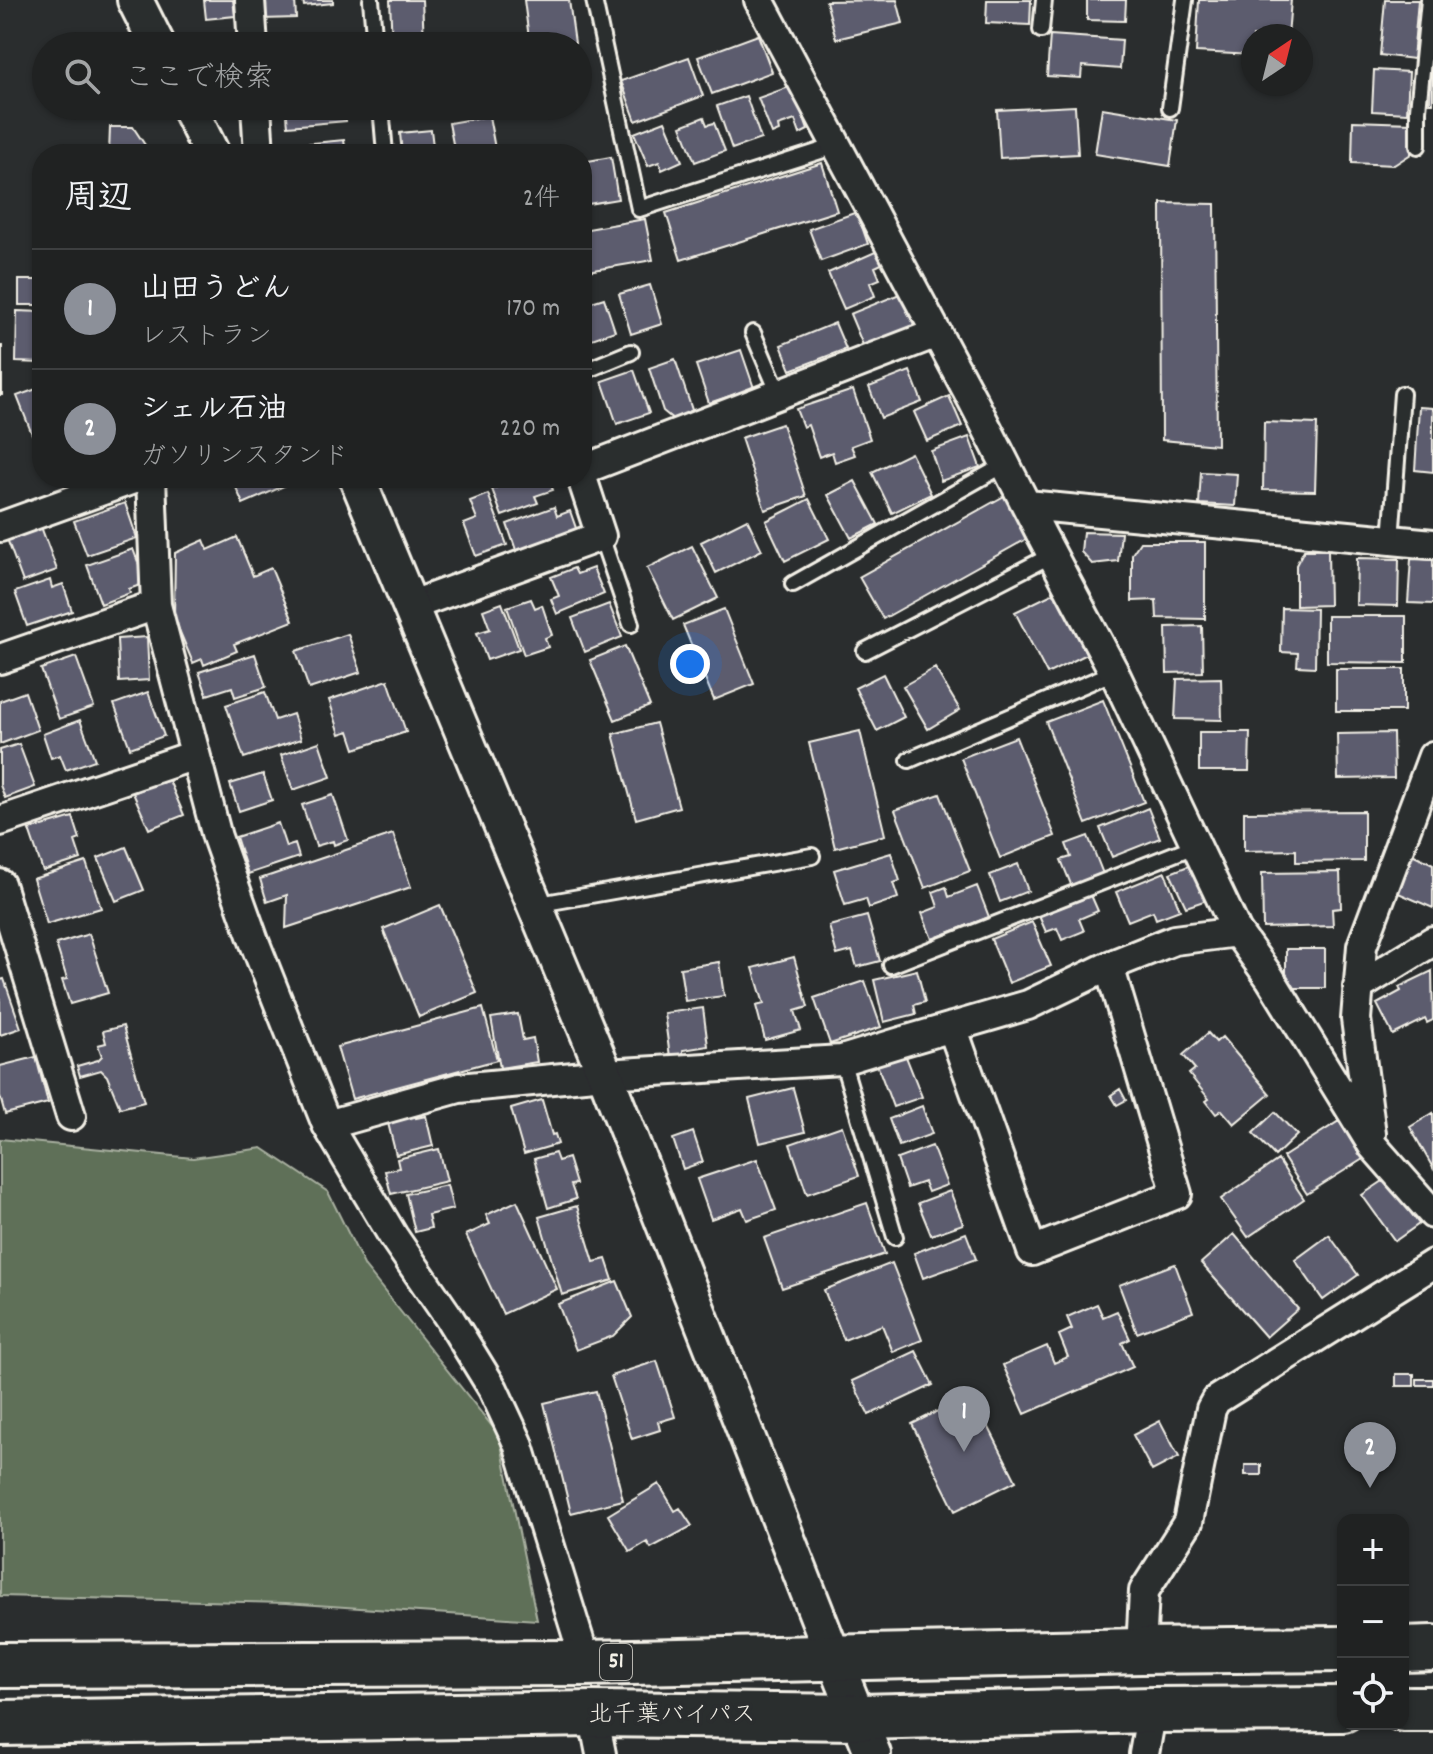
<!DOCTYPE html>
<html lang="ja">
<meta charset="utf-8">
<style>
body{margin:0;font-family:Dekko,"Klee One",sans-serif;background:#2d2f2f;color:#f1f3f6}
.controls{position:absolute;right:24px;bottom:24px;display:grid;overflow:hidden;border-radius:16px;box-shadow:0 2px 6px #0004}
.controls button{width:72px;height:72px;display:grid;place-items:center;padding:0;border:0;border-bottom:2px solid #3d3f40;background:#202222;color:#f1f3f6;font:40px sans-serif}
.compass{position:absolute;left:1241px;top:24px;width:72px;height:72px;border-radius:50%;background:#202222;box-shadow:0 2px 6px #0004;rotate:35deg}
.you{position:absolute;left:690px;top:664px;width:28px;height:28px;margin:-20px;border:6px solid #fff;border-radius:50%;background:#1a73e8;box-shadow:0 0 0 12px #1a73e833}
.badge{display:grid;place-items:center;width:52px;height:52px;border-radius:50%;background:#8c9099;color:#fff;font-size:26px;font-weight:700}
.pin{position:absolute;translate:-50% -66px;filter:drop-shadow(0 2px 4px #0008)}
.pin::after{content:'';position:absolute;top:42px;width:28px;height:24px;background:inherit;clip-path:polygon(0 0,100% 0,50% 100%)}
.list{margin:0;padding:0;list-style:none}
h2{display:flex;justify-content:space-between;align-items:center;height:104px;margin:0;padding:0 32px;font-size:34px}
h2 small{font-size:26px;font-weight:400;color:#a2a4a5}
.list li{display:grid;grid-template-columns:52px 1fr auto;gap:24px;align-items:center;box-sizing:border-box;height:120px;padding:0 32px;border-top:2px solid #3d3f40}
.list b{display:block;font-size:30px;white-space:nowrap}
.list p{margin:0;font-size:26px;white-space:nowrap;color:#a2a4a5}
.list em{font-size:26px;font-style:normal;color:#a2a4a5}
.icon{flex:none;width:44px;height:44px;fill:none;stroke:currentColor;stroke-width:2;stroke-linecap:round;stroke-linejoin:round}
.map{position:relative;flex:none;width:1433px;height:1754px;overflow:hidden}
.search{position:absolute;background:#202222;box-shadow:0 2px 6px #0004;left:32px;top:32px;width:560px;height:88px;display:flex;align-items:center;gap:20px;box-sizing:border-box;padding:0 28px;border-radius:44px;color:#a2a4a5;font-size:30px}
.panel{position:absolute;background:#202222;box-shadow:0 2px 6px #0004;left:32px;top:144px;width:560px;height:344px;border-radius:32px}
.map>svg:first-child{display:block}
.green{fill:#5e7059;stroke:#a9b0a0;stroke-width:2}
.building{fill:#5b5c6e;stroke:#f4f1e8;stroke-width:2}
.lines{fill:none;stroke-linecap:round;stroke-linejoin:round}
.service-casing{stroke:#f4f1e8;stroke-width:20}
.minor-casing{stroke:#f4f1e8;stroke-width:34}
.tertiary-casing{stroke:#f4f1e8;stroke-width:40}
.trunk-casing{stroke:#f4f1e8;stroke-width:50}
.service{stroke:#2a2d2e;stroke-width:14}
.minor{stroke:#2a2d2e;stroke-width:28}
.tertiary{stroke:#2a2d2e;stroke-width:34}
.trunk{stroke:#2a2d2e;stroke-width:44}
.labels{text-anchor:middle;dominant-baseline:central;stroke-width:8;stroke-linejoin:round;paint-order:stroke}
.shield{fill:#2a2d2e;stroke:#b7b6b0;stroke-width:2}
.shield-label{font-size:22px;font-weight:bold;fill:#f4f1e8}
.street-label{font-size:24px;fill:#f4f1e8;stroke:#2a2d2e}
</style>
<div class="map">
<svg width="1433" height="1754" viewBox="0 0 1433 1754">
<rect width="100%" height="100%" fill="#2a2d2e"/>
<filter id="ink" filterUnits="userSpaceOnUse"><feTurbulence type="fractalNoise" baseFrequency=".0125" numOctaves="2"/><feDisplacementMap in="SourceGraphic" scale="16" xChannelSelector="R" yChannelSelector="G"/><feConvolveMatrix kernelMatrix="1 2 1 2 8 2 1 2 1" color-interpolation-filters="sRGB"/></filter>
<g filter="url(#ink)">
<!-- green -->
<path class="green" d="M0,1139L193,1158L262,1148L328,1192L365,1267L499,1435L537,1620L286,1603L0,1596Z"/>
<!-- building -->
<path class="building" d="M204,0H233L235,16L206,19Z
M261,0H295L296,18L262,19Z
M303,0H333V3L304,6Z
M390,0H422L424,41L392,43Z
M524,0H569L575,43L549,46H530Z
M897,0L903,23L836,39L826,1Z
M987,0H1031L1030,25L986,23Z
M1087,0H1126L1125,21L1087,20Z
M1199,0H1291L1288,36H1253V55L1196,52Z
M1385,0H1418L1413,59L1380,55Z
M476,35L477,46H428L427,40Z
M758,35L772,72L712,94L698,57Z
M1050,35L1122,40L1120,69L1082,66L1081,78L1047,76Z
M1432,51H1433V103H1430Z
M689,57L703,96L636,121L621,81Z
M1374,70L1409,72L1407,113L1372,111Z
M792,86L808,130L800,134L795,120L778,126L779,131L772,134L758,98Z
M746,96L761,139L732,149L717,106Z
M286,106H344L346,121L288,126Z
M1075,106L1078,154L1000,158L997,110Z
M1102,108L1177,120L1170,166L1095,154Z
M489,116L496,154H455L449,123Z
M704,117L707,125L714,123L725,151L695,162L681,126Z
M665,121L682,161L662,170L659,162L648,166L634,133Z
M1353,121L1412,123L1411,154L1394,165L1352,163Z
M110,127H133L151,154H109Z
M431,130L434,154H402L400,133Z
M344,140L346,154H304L303,144Z
M611,157L618,199L582,205V162Z
M822,163L837,211L681,260L666,213Z
M1161,203L1215,204L1217,445L1162,440Z
M857,212L868,244L821,261L809,229Z
M645,219L653,260L582,272V230Z
M882,249L888,261L875,267L880,279L870,283L875,296L844,309L828,273Z
M19,280H42V305H19Z
M650,285L662,324L631,334L619,294Z
M902,293L916,329L865,350L850,314Z
M604,298L615,331L589,340L585,327L582,328V305Z
M17,311L42,312V363L16,362Z
M835,323L846,349L791,370L781,345Z
M0,346H2V395H0Z
M741,350L754,388L709,403L696,365Z
M675,359L693,413L674,420L663,411L649,368Z
M634,370L649,413L617,424L602,381Z
M910,371L922,402L881,418L869,387Z
M42,387V431L32,434L17,396Z
M853,390L870,439L851,446L855,455L835,462L832,452L819,457L808,425L803,427L796,409Z
M949,396L962,426L927,441L914,412Z
M1419,407L1433,408V472L1415,470Z
M1264,422L1317,424L1315,491L1263,490Z
M782,424L806,496L765,510L741,438Z
M969,437L980,467L941,481L931,451Z
M911,453L931,494L892,513L872,472Z
M1201,472L1237,474L1235,506L1199,504Z
M232,478H292L293,482L243,504Z
M522,478H548L553,490L535,496L538,503L502,516L492,489Z
M855,481L878,524L851,538L828,495Z
M488,494L507,545L476,556L464,524L477,519L470,501Z
M1006,495L1030,537L883,619L859,577Z
M809,499L829,539L785,561L766,521Z
M125,503L137,538L87,555L74,521Z
M554,507L557,516L570,511L577,531L517,553L507,524Z
M747,519L762,550L716,573L701,542Z
M40,524L57,570L23,582L6,536Z
M1083,532L1121,533L1118,561L1092,564L1081,552Z
M237,537L253,576L271,568L293,621L234,644L237,651L204,665L202,659L193,663L174,618L175,553L204,540L208,550Z
M1140,542H1205V619L1157,618L1156,600L1132,601V554Z
M692,546L718,598L673,620L647,568Z
M133,549L146,583L129,589L130,593L101,604L87,565Z
M1304,550H1328L1329,605L1296,606V565Z
M1357,558L1399,559L1398,606L1356,605Z
M1411,559L1433,560V604L1408,603Z
M574,568L577,574L593,568L604,594L557,614L551,599L559,596L551,577Z
M50,580L52,588L63,584L72,611L27,626L15,592Z
M1056,592L1087,654L1047,674L1015,612Z
M531,599L535,608L542,605L552,635L545,638L548,647L524,655L507,607Z
M502,603L519,649L487,660L477,633L490,629L483,610Z
M609,604L622,637L585,652L572,618Z
M1282,608L1316,609L1315,667L1297,666L1298,653L1281,652Z
M724,609L754,684L714,700L683,625Z
M1327,616H1406V663L1327,662Z
M1202,626L1203,672L1167,673L1166,627Z
M348,634L361,672L309,689L296,651Z
M147,637L149,680L119,682L117,639Z
M625,646L650,706L615,720L590,660Z
M255,654L266,687L235,697L232,687L207,695L199,672Z
M76,657L94,707L59,719L41,669Z
M935,668L960,710L928,729L903,686Z
M1336,669H1404V711H1336Z
M883,674L904,717L877,731L855,688Z
M1221,678L1222,720L1175,719L1177,679Z
M388,680L406,732L355,749L349,731L340,734L329,700Z
M25,692L38,730L0,744V701Z
M148,692L164,736L130,748L114,704Z
M265,692L275,720L293,714L301,739L244,758L226,705Z
M1103,700L1144,802L1086,824L1046,722Z
M80,720L95,760L66,770L60,755L51,758L43,734Z
M656,723L679,807L636,819L613,734Z
M860,731L885,835L835,848L809,743Z
M1199,732H1250L1249,771H1199Z
M1393,733L1394,778L1338,779L1337,734Z
M1016,737L1055,836L1000,858L961,758Z
M319,742L331,777L293,790L281,755Z
M19,744L35,787L5,798L0,785V750Z
M263,774L272,800L239,811L230,784Z
M168,778L184,815L149,829L133,793Z
M940,794L970,871L925,888L895,810Z
M333,795L348,840L334,845L333,841L316,846L302,805Z
M1148,808L1160,838L1112,857L1100,828Z
M1364,811V861L1296,862V850L1244,851V812Z
M73,817L80,839L75,841L81,859L43,871L29,830Z
M278,823L286,847L295,844L299,857L248,874L236,837Z
M393,834L411,887L286,928L287,895L267,902L260,879Z
M1088,836L1103,874L1072,887L1061,860L1071,857L1066,844Z
M126,847L144,890L116,901L98,858Z
M891,853L900,881L893,883L898,898L869,908L866,899L845,905L834,870Z
M1412,854L1433,864V908L1396,892Z
M86,862L101,908L47,924L33,879Z
M1196,863L1210,899L1186,907L1170,873Z
M1018,864L1028,891L1000,902L990,875Z
M1165,872L1180,910L1156,919L1153,911L1128,921L1116,892Z
M1340,872L1341,908L1332,909L1333,926L1263,928L1262,873Z
M977,886L989,917L932,939L922,913L938,907L933,892L946,887L949,897Z
M1091,895L1098,911L1079,919L1084,931L1062,940L1057,928L1046,932L1039,916Z
M440,905L477,993L419,1017L383,929Z
M867,916L880,961L857,967L852,951L837,955L829,926Z
M1032,922L1051,966L1009,983L991,939Z
M89,934L108,993L70,1004L62,980L67,979L56,944Z
M1286,949H1325V988H1286Z
M794,957L808,1007L795,1011L801,1030L765,1040L756,1006L764,1004L753,968Z
M719,962L724,996L685,1001L680,968Z
M917,970L925,1002L914,1005L916,1014L884,1022L874,980Z
M1432,971L1433,1020L1427,1023L1425,1019L1393,1035L1377,1004L1401,991L1399,987Z
M4,979L21,1028L0,1035V980Z
M865,981L881,1027L830,1044L814,998Z
M483,1008L497,1060L352,1099L337,1047Z
M703,1008L708,1046L683,1050V1055L670,1057L664,1013Z
M518,1014L523,1040L533,1038L537,1062L500,1068L491,1018Z
M123,1026L144,1102L120,1108L107,1076L101,1070L80,1076L77,1066L98,1060L102,1056L98,1045L106,1043L103,1031Z
M1208,1033L1216,1042L1222,1037L1270,1094L1234,1124L1222,1110L1216,1114L1206,1101L1209,1099L1189,1074L1195,1069L1183,1055Z
M905,1054L922,1097L893,1107L877,1064Z
M36,1057L48,1103L5,1114L0,1096V1066Z
M793,1088L805,1132L760,1143L749,1099Z
M1120,1089L1126,1100L1117,1105L1111,1095Z
M542,1100L552,1135L555,1134L558,1144L524,1154L511,1109Z
M922,1106L932,1134L899,1146L889,1119Z
M414,1112L416,1118L426,1116L433,1146L396,1155L387,1119Z
M1275,1112L1297,1135L1275,1156L1253,1133Z
M1433,1113V1168L1410,1127Z
M1339,1121L1363,1159L1307,1194L1283,1157Z
M842,1126L859,1176L807,1194L790,1144Z
M693,1132L703,1162L683,1169L673,1139Z
M932,1146L947,1185L928,1192L924,1182L907,1188L897,1159Z
M439,1149L447,1181L391,1194L385,1171L399,1168L397,1159Z
M555,1153L558,1161L568,1158L576,1184L571,1185L576,1199L548,1208L534,1159Z
M757,1159L776,1210L747,1220L742,1208L711,1219L697,1179Z
M1278,1160L1304,1199L1248,1237L1221,1199Z
M1386,1179L1419,1224L1395,1241L1362,1195Z
M447,1185L453,1209L428,1215L431,1228L415,1232L406,1194Z
M950,1191L963,1224L931,1235L918,1203Z
M517,1201L557,1289L503,1314L466,1235L490,1224L486,1215Z
M867,1203L885,1254L782,1288L764,1238Z
M577,1206L594,1262L606,1259L613,1280L562,1295L539,1217Z
M966,1233L976,1259L923,1278L914,1253Z
M1234,1234L1298,1309L1266,1337L1201,1263Z
M1329,1235L1358,1275L1323,1300L1295,1260Z
M892,1263L922,1340L893,1352L882,1325L844,1340L824,1290Z
M1175,1264L1193,1312L1137,1333L1119,1285Z
M617,1281L632,1317L613,1336L576,1350L558,1304Z
M1097,1304L1103,1317L1117,1311L1130,1339L1122,1343L1133,1367L1025,1414L1003,1365L1047,1346L1054,1363L1068,1357L1059,1335L1072,1329L1067,1317Z
M916,1351L933,1385L869,1415L852,1381Z
M657,1361L675,1417L658,1422L660,1430L632,1439L611,1376Z
M1396,1374H1414V1386H1396Z
M1417,1379H1433V1385H1417Z
M596,1391L623,1500L571,1513L544,1403Z
M972,1394L1016,1481L955,1511L912,1424Z
M1160,1421L1179,1457L1152,1471L1133,1435Z
M1245,1465H1261V1475H1245Z
M659,1484L675,1511L680,1508L692,1526L651,1548L647,1542L630,1552L608,1515Z"/>
<g class="lines">
<!-- service casing -->
<g class="service-casing">
<path id="service" d="M371,0L375,46
M594,0L639,209L836,146
M1041,30L1044,0
M381,106L385,154
M1170,108L1185,0
M1418,146V110L1429,0
M753,333L779,394
M582,372L631,352
M601,536L631,624
M1391,540L1402,394
M793,584L1006,464
M865,651L1052,555
M909,760L1114,672
M534,905L812,856
M891,965L1197,845
M842,1060L895,1237"/>
</g>
<!-- minor casing -->
<g class="minor-casing">
<path id="minor" d="M250,0L253,46
M759,0L973,401L1041,534L1114,672L1237,932L1270,978L1373,1146L1433,1214
M256,106L259,154
M582,470L937,333
M151,478L156,605L217,837L254,941L327,1125L393,1236L450,1319L493,1389L518,1443L586,1663
M1027,505L1433,544
M0,527L136,478
M410,606L601,536L582,478
M0,659L156,605
M0,821L195,755
M0,884L71,1116
M1358,987L1433,941
M952,1027L1032,1251L1177,1194L1109,966
M327,1125L459,1088L605,1074L842,1060L901,1042L1028,1005L1109,966L1174,940L1237,932
M1371,1134L1356,1019L1362,946L1433,756
M1141,1651L1144,1591L1188,1522L1211,1409L1216,1400L1433,1264
M593,1714L601,1754
M1144,1754L1152,1710"/>
</g>
<!-- tertiary casing -->
<g class="tertiary-casing">
<path id="tertiary" d="M135,0L158,46
M188,106L212,154
M357,478L605,1074L834,1658L873,1754"/>
</g>
<!-- trunk casing -->
<g class="trunk-casing">
<path id="trunk" d="M1403,1649L1433,1648
M0,1665L586,1663L1141,1651L1343,1649
M1403,1709H1433
M0,1723L593,1714L859,1717L1152,1710L1343,1709"/>
</g>
<!-- service -->
<use href="#service" class="service"/>
<!-- minor -->
<use href="#minor" class="minor"/>
<!-- tertiary -->
<use href="#tertiary" class="tertiary"/>
<!-- trunk -->
<use href="#trunk" class="trunk"/>
</g>
</g>
<g class="labels">
<!-- shield labels -->
<rect class="shield" x="600" y="1644" width="32" height="36" rx="6"/>
<g class="shield-label">
<text x="616" y="1662">51</text>
</g>
<!-- street labels -->
<g class="street-label">
<text x="672" y="1716">北千葉バイパス</text>
</g>
</g>
</svg>
<div class="controls">
<button>+</button>
<button>−</button>
<button><svg class="icon" aria-label="locate" viewBox="0 0 24 24"><circle cx="12" cy="12" r="6"/><path d="M12 2v4M12 18v4M2 12h4M18 12h4"/></svg></button>
</div>
<svg class="compass" viewBox="-18 -18 36 36"><path d="M0-13l5 13h-10z" fill="#e53935"/><path d="M0 13l5-13h-10z" fill="#a2a4a5"/></svg>
<div class="you"></div>
<div class="pin badge" style="left:964px;top:1452px">1</div>
<div class="pin badge" style="left:1370px;top:1488px">2</div>
<div class="search"><svg class="icon" aria-label="search" viewBox="0 0 24 24"><circle cx="10" cy="10" r="6"/><path d="M15 15l6 6"/></svg>ここで検索</div>
<section class="panel">
<h2>周辺<small>2件</small></h2>
<ul class="list">
<li><span class="badge">1</span><div><b>山田うどん</b><p>レストラン</p></div><em>170 m</em></li>
<li><span class="badge">2</span><div><b>シェル石油</b><p>ガソリンスタンド</p></div><em>220 m</em></li>
</ul>
</section>
</div>
